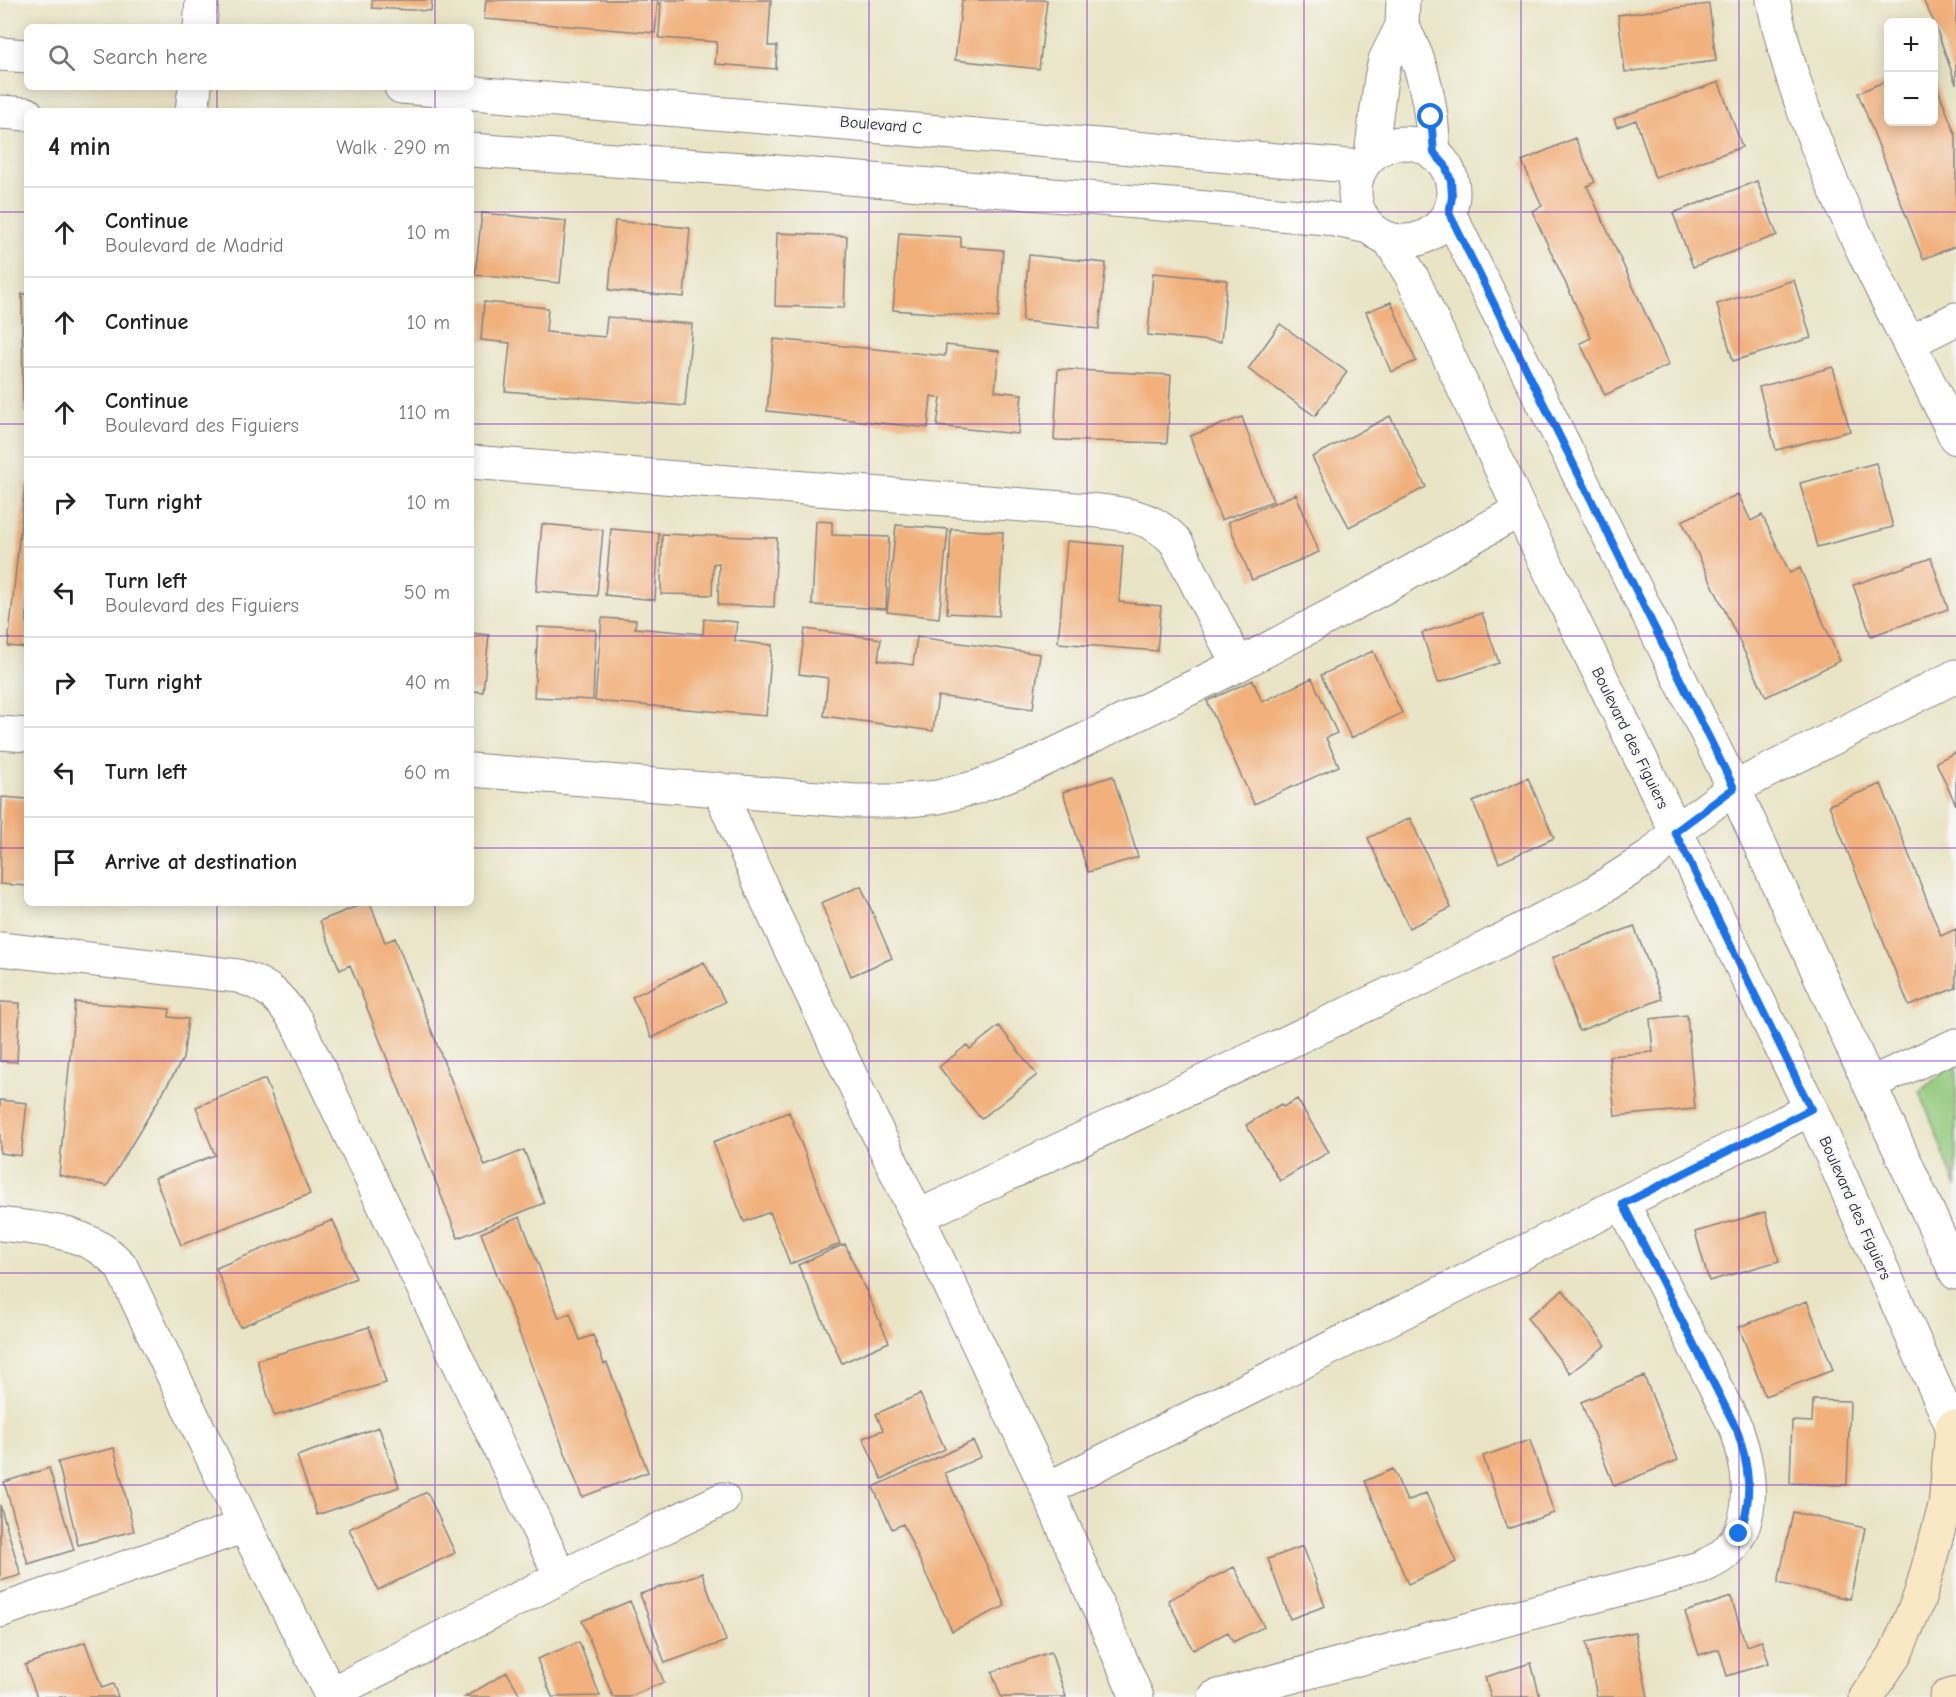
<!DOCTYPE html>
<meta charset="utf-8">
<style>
body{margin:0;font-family:"Comic Neue",sans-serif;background:#f6f6f6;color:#222}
.controls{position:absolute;right:18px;top:18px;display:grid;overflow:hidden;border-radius:9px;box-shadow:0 3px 15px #0003}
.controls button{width:54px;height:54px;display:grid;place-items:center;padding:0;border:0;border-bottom:2px solid #e0e0e0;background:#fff;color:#222;font:30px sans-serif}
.stop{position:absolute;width:18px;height:18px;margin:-14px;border:4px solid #1a73e8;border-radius:50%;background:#fff}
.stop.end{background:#1a73e8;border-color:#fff;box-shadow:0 2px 6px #0008}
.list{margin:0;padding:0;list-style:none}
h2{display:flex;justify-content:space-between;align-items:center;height:78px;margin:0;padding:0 24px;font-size:26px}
h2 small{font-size:20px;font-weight:400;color:#767676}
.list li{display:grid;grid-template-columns:39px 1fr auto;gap:18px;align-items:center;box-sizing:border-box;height:90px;padding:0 24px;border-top:2px solid #e0e0e0}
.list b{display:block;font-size:22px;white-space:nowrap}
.list p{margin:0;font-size:20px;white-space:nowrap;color:#767676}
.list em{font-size:20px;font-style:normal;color:#767676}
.icon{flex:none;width:33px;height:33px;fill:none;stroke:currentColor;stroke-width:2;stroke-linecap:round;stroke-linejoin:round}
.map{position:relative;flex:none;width:1956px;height:1697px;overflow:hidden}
.search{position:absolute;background:#fff;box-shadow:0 3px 15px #0003;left:24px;top:24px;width:450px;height:66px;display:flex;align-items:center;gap:15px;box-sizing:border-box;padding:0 21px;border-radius:9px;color:#767676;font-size:22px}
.panel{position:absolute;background:#fff;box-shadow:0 3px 15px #0003;left:24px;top:108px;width:450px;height:798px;border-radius:9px}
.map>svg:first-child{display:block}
.green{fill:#94cb7e;stroke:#5b765c;stroke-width:1.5}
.building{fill:#f1b07b}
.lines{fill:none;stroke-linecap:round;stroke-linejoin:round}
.street-casing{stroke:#868380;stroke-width:35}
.secondary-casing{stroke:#868380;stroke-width:35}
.street{stroke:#fff;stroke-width:33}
.secondary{stroke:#f8e8c3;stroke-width:33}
.route{stroke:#1a73e8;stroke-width:8}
.grid{fill:none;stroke:#7b2cbf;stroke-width:1.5;stroke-opacity:0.55}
.labels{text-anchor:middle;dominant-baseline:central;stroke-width:5;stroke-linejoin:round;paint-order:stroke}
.street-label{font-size:16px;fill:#22223b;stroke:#f6f6f2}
</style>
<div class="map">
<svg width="1956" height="1697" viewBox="0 0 1956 1697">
<rect width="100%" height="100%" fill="#f6f6f2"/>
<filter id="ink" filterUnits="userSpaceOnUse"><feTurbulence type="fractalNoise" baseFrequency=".0167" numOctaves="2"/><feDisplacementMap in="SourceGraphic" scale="12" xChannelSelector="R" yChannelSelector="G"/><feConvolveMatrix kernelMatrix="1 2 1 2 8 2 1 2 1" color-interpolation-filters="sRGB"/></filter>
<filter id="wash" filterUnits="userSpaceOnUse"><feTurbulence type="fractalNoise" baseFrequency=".008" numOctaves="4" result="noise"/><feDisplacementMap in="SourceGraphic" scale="24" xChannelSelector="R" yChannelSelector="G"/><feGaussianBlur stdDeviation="1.35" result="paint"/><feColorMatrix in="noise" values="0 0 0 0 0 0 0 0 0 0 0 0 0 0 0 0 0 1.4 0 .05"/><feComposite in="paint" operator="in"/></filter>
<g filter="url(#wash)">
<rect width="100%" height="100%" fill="#e9e4c5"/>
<!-- green -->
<path class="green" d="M1956,1063V1187L1920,1091Z"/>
<g id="blocks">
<!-- building -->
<path class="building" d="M372,0H432L431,11L372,8Z
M486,0H658L655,33L484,19Z
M661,0H771L768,46H777L776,69L715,64L717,42L659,38Z
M962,0H1047L1039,69L955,60Z
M1923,0H1956V84L1934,22Z
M1709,4L1716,61L1625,72L1618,15Z
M1934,79L1956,136V246L1923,259L1858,93L1888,80V122H1934Z
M1719,82L1742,147L1655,178L1636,120L1617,127L1614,119Z
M1575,138L1595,182L1587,186L1669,365L1605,395L1580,343L1591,338L1532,211L1542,206L1522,161Z
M1757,181L1777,235L1693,267L1673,213Z
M482,213L566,221L560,283L475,275Z
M615,221L690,228L684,297L609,290Z
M777,233L847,236L844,308L775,306Z
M899,233L961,237V247L1003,250L998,318L893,310Z
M1029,255L1106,263L1099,329L1022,321Z
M1153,273L1227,280L1221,342L1148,335Z
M1794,280L1811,338L1733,361L1717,304Z
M22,294H27V412H23Z
M484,302L548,308L546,332L605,337L607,317L692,324L685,406L505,391L510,343L481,340Z
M1391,302L1416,361L1391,372L1366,312Z
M1280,324L1347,372L1315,416L1248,369Z
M774,339L945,356L946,345L999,351L995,391L1022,394L1018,434L937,426L941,398L931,396L928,428L767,411Z
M1833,367L1850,431L1776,450L1759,387Z
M1058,369L1171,375L1167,443L1054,440Z
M1390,416L1426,487L1349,527L1312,457Z
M1242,417L1273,501L1221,520L1190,436Z
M1876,463L1893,527L1817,547L1800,483Z
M25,483H27V648L8,646Z
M1296,494L1319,552L1252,580L1228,522Z
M1738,494L1751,521L1762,515L1790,573L1800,568L1840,661L1766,697L1682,521Z
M816,521L832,522V535L889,537L886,609L812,605Z
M542,524L603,530L597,596L536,591Z
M896,525L948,529L939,618L887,612Z
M611,529L659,533L655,600L605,595Z
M951,529L1003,532L999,616L947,613Z
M662,534L777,538L774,607L718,605L719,563L713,564L712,595L661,594Z
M1067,541L1123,546L1119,602L1161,606L1157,651L1058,643Z
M1931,558L1948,609L1871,636L1853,585Z
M1482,613L1499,663L1438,683L1422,633Z
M602,618L636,620L635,628L703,634L704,619L737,622L735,641L772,645L766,716L595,701Z
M538,627L596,630L593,700L534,697Z
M805,629L881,639L878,660L913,665L917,637L1040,654L1033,709L938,696L933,731L824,716L828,678L799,674Z
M471,633L489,635L483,692L471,691Z
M1373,651L1402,713L1351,738L1321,675Z
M1312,678L1337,733L1326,738L1339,766L1254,804L1207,701L1253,680L1262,702Z
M1956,752V805L1936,762Z
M1113,776L1138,857L1088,872L1063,792Z
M1528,778L1554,838L1499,863L1473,802Z
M1881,784L1941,936L1956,929V988L1909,1006L1829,805Z
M2,797L27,799V886L0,884Z
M1410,818L1451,908L1409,928L1368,838Z
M861,886L892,958L851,976L821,903Z
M365,903H370L385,942L395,938L485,1166L524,1150L544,1203L458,1238L350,965L340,970L320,921Z
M1634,926L1662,999L1579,1031L1552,958Z
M704,962L725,1002L652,1038L632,997Z
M0,1002L20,1003L17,1062L0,1061Z
M75,1002L170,1009L169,1017L188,1019L183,1059L107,1186L59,1175Z
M1687,1015L1695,1109L1615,1116L1609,1056L1653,1052L1650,1019Z
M999,1026L1037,1075L981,1119L939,1067L967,1045L970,1049Z
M265,1079L310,1194L181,1245L155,1178L215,1155L196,1107Z
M1297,1099L1329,1152L1280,1181L1246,1125L1281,1104L1283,1107Z
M0,1100L27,1103L21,1156L0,1153Z
M789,1112L840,1244L790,1264L770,1212L744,1222L713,1142Z
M1765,1212L1779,1261L1709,1281L1695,1232Z
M520,1217L559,1318L570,1313L580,1340L593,1335L604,1364L607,1363L648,1472L582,1497L481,1233Z
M333,1220L356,1278L240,1327L216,1268Z
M845,1244L889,1342L842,1363L798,1265Z
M1563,1290L1606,1345L1570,1373L1527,1318Z
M1807,1301L1833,1370L1765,1396L1739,1327Z
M369,1327L386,1383L274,1416L257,1360Z
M1644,1376L1678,1460L1614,1486L1581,1402Z
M920,1394L945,1449L882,1479L863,1438L883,1430L876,1414Z
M1813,1400L1850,1401L1847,1485L1790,1483L1792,1421L1812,1422Z
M379,1427L399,1487L317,1515L297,1456Z
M1530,1440L1554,1513L1507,1529L1483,1456Z
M973,1441L981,1457L945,1473L1005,1606L952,1631L903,1524L892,1529L873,1487Z
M114,1448L134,1531L78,1545L58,1462Z
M49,1468L74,1550L28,1564L4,1482Z
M1393,1469L1407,1501L1426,1493L1456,1562L1408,1584L1365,1481Z
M427,1492L455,1553L378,1590L349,1529Z
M0,1505L21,1575L0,1581Z
M1793,1512L1865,1528L1850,1599L1778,1583Z
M1303,1546L1325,1606L1290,1619L1268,1559Z
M1234,1567L1264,1627L1233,1642L1228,1632L1193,1650L1168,1600Z
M702,1573L726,1641L665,1663L640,1594Z
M1731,1597L1746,1646L1762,1641L1769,1663L1727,1676L1719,1649L1699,1655L1685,1612Z
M630,1601L664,1682L629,1697H613L582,1621Z
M1635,1632L1648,1697H1597L1586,1642Z
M85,1642L102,1688L113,1684L118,1697H37L25,1665Z
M579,1642L600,1696L552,1697L537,1659Z
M1051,1652L1066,1697H1001L992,1672Z
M1531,1663L1540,1697H1491L1485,1677Z
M507,1672L521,1697H465Z"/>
</g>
</g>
<g filter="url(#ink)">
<use href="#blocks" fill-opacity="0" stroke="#868380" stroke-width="1.5"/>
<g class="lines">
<!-- street casing -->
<g class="street-casing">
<path id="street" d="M1773,0C1804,156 1888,296 1956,438
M1402,26C1425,66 1432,108 1434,154
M200,27L202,0
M0,54L27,56
M401,87L1362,167
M192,111L195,87
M0,112L27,114
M1355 192a49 49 0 1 1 98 0a49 49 0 1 1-98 0Z
M471,150L742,169L1326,218L1369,227
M1371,155L1381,78L1385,60L1402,26L1403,0
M1449,213L1734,788L1956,1273
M1389,239L1412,277L1520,510L1811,1109L1956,1435
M1910,342L1956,319
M471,462L1088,510C1122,513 1152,515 1176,542L1238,665
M0,733L27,735
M471,770L855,801H897L938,797L977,787L1033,765L1238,665L1379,590L1520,510
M719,789L768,902L1047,1489L1137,1697
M0,949L238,976C269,986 278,995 296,1021L561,1577
M1871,1083L1956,1045
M917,1217L1474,954L1592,894L1651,856L1675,832L1734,788L1956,676
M0,1224C45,1230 89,1230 121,1266L245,1526L332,1697
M1047,1489L1811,1109
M0,1611L245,1526
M330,1694L561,1577L723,1499
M1215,1697L1700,1568C1707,1564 1718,1560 1724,1554C1759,1522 1750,1470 1737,1430L1623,1204"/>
</g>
<!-- secondary casing -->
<g class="secondary-casing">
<path id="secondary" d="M1866,1697L1895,1655L1920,1596L1945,1506L1952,1427
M1946,1697L1956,1694"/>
</g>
<!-- street -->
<use href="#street" class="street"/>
<!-- secondary -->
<use href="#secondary" class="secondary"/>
</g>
</g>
<g class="lines" filter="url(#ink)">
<!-- route -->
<path class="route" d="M1431,117L1434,153L1445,165L1451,181L1452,197L1449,213L1734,788L1675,832L1811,1109L1623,1204L1737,1430C1749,1465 1754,1499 1739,1534"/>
</g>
<!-- grid -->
<path class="grid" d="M217,0V27M435,0V27M652,0V1697M869,0V1697M1087,0V1697M1304,0V1697M1521,0V1697M1739,0V1697M217,87V111M435,87V111M0,212H27M471,212H1956M0,424H27M471,424H1956M0,636H27M471,636H1956M0,848H27M471,848H1956M217,903V1697M435,903V1697M0,1061H1956M0,1273H1956M0,1485H1956"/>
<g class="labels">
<!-- street labels -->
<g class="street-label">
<text transform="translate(881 125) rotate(5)">Boulevard C</text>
<text transform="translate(1630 738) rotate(64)">Boulevard des Figuiers</text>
<text transform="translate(1855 1208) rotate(66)">Boulevard des Figuiers</text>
</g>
</g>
</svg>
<div class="controls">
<button>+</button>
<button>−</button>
</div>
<div class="stop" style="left:1431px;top:117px"></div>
<div class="stop end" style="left:1739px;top:1534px"></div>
<div class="search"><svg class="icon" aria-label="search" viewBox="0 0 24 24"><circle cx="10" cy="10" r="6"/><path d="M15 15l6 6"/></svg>Search here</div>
<section class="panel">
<h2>4 min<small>Walk · 290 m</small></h2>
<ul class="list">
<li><svg class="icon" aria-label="ahead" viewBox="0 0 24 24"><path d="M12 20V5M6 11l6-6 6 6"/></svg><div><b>Continue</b><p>Boulevard de Madrid</p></div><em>10 m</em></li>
<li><svg class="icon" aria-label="ahead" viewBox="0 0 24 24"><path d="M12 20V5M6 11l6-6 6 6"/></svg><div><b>Continue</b></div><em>10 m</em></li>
<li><svg class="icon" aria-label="ahead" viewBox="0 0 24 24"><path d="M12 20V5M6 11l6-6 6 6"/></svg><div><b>Continue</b><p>Boulevard des Figuiers</p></div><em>110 m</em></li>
<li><svg class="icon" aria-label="right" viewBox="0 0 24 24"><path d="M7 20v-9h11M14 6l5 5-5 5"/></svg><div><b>Turn right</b></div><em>10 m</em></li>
<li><svg class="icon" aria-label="left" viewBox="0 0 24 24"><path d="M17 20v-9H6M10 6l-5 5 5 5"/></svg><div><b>Turn left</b><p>Boulevard des Figuiers</p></div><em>50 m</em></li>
<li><svg class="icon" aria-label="right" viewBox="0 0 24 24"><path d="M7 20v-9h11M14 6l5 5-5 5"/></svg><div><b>Turn right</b></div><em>40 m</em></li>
<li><svg class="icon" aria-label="left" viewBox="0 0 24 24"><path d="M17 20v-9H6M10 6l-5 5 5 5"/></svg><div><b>Turn left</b></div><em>60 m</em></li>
<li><svg class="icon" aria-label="arrive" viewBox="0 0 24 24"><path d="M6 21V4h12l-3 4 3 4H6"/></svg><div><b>Arrive at destination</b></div></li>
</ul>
</section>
</div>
